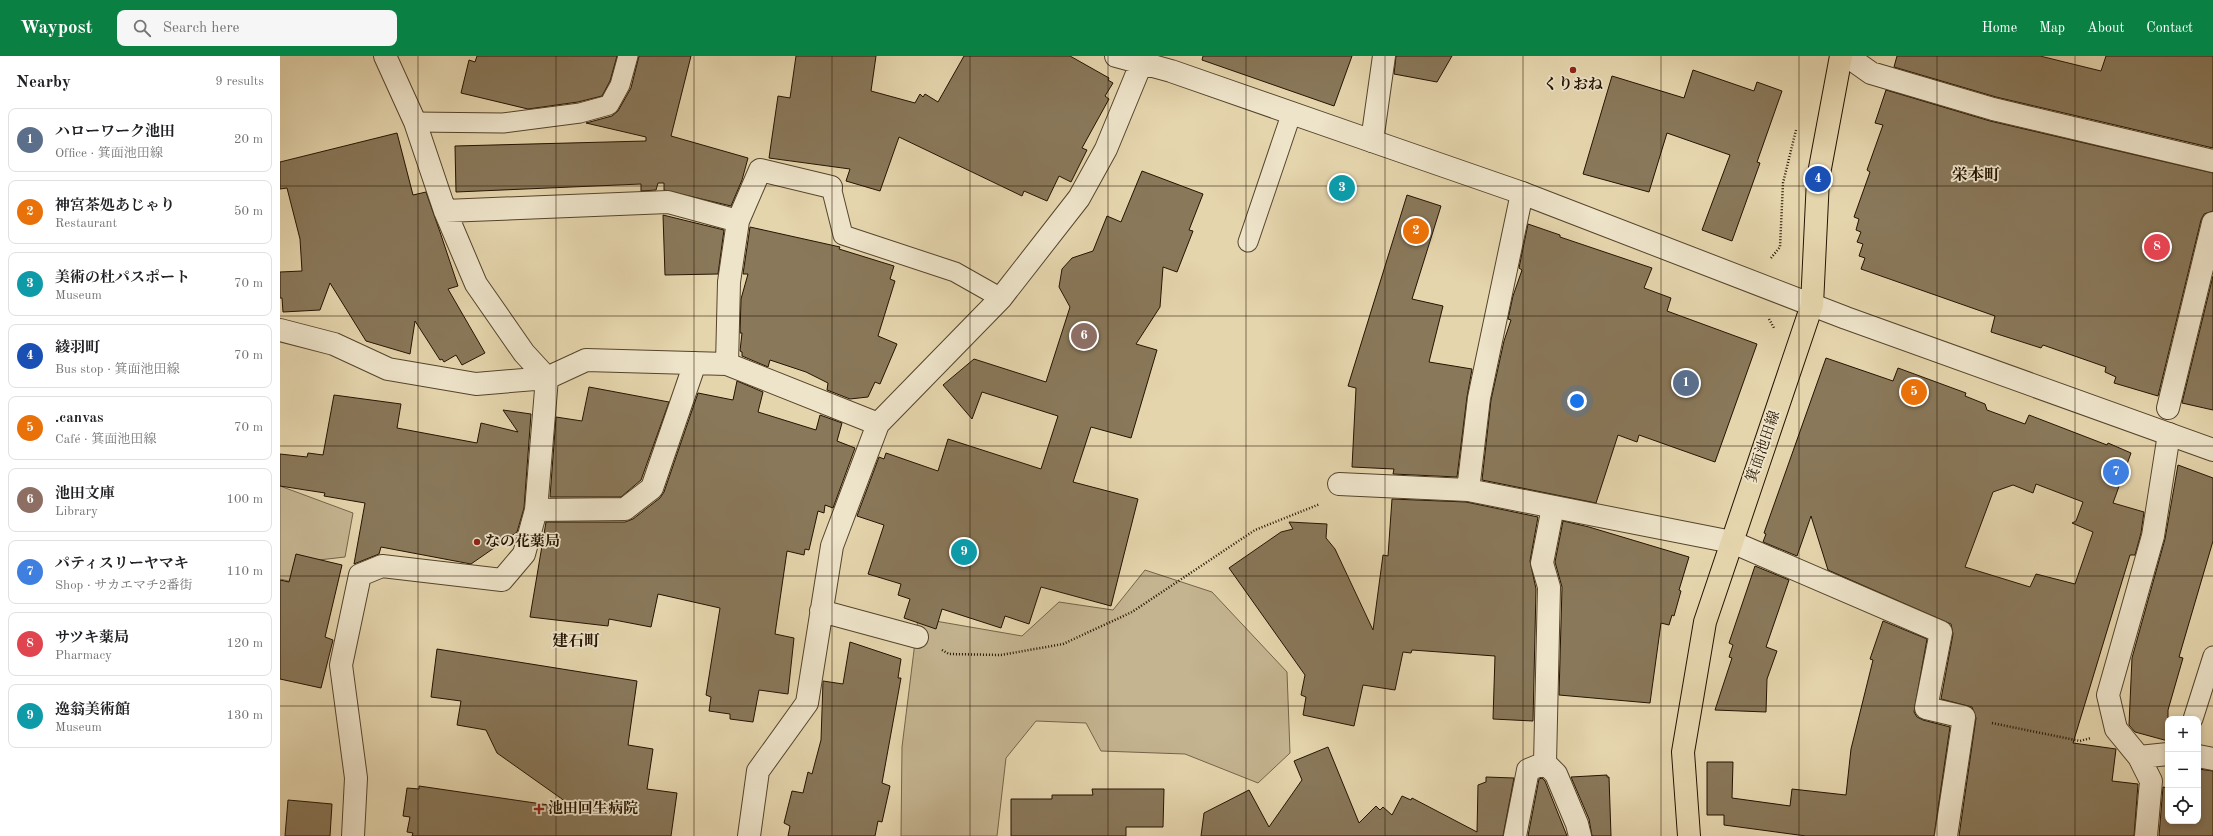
<!DOCTYPE html>
<meta charset="utf-8">
<style>
body{margin:0;font-family:"Old Standard TT","Noto Serif JP",serif;background:#f6f6f6;color:#202124}
.controls{position:absolute;right:12px;bottom:12px;display:grid;overflow:hidden;border-radius:8px;box-shadow:0 2px 6px #0003}
.controls button{width:36px;height:36px;display:grid;place-items:center;padding:0;border:0;border-bottom:1px solid #e0e0e0;background:#fff;color:#202124;font:20px sans-serif}
.you{position:absolute;left:1297px;top:345px;width:14px;height:14px;margin:-10px;border:3px solid #fff;border-radius:50%;background:#1a73e8;box-shadow:0 0 0 6px #1a73e833}
.badge{display:grid;place-items:center;width:26px;height:26px;border-radius:50%;background:#0b8043;color:#fff;font-size:13px;font-weight:700}
.pin{position:absolute;translate:-50% -50%;border:2px solid #fff;box-shadow:0 1px 4px #0006}
.list{margin:0;padding:0;list-style:none}
h2{display:flex;justify-content:space-between;align-items:center;height:52px;margin:0;padding:0 16px;font-size:17px}
h2 small{font-size:13px;font-weight:400;color:#757577}
.list li{display:grid;grid-template-columns:26px 1fr auto;gap:12px;align-items:center;box-sizing:border-box;height:64px;margin:0 8px 8px;padding:0 8px;border:1px solid #e0e0e0;border-radius:8px}
.list b{display:block;font-size:15px;white-space:nowrap}
.list p{margin:0;font-size:13px;white-space:nowrap;color:#757577}
.list em{font-size:13px;font-style:normal;color:#757577}
.icon{flex:none;width:22px;height:22px;fill:none;stroke:currentColor;stroke-width:2;stroke-linecap:round;stroke-linejoin:round}
.map{position:relative;flex:none;width:1933px;height:780px;overflow:hidden}
header{display:flex;align-items:center;gap:24px;box-sizing:border-box;height:56px;padding:0 20px;background:#0b8043;color:#fff}
header strong{font-size:19px}
nav{display:flex;gap:22px;margin-inline-start:auto;font-size:14px}
.search{width:280px;height:36px;background:#f6f6f6;display:flex;align-items:center;gap:10px;box-sizing:border-box;padding:0 14px;border-radius:8px;color:#757577;font-size:15px}
main{display:flex}
aside{flex:1;background:#fff}
.map>svg:first-child{display:block}
.green{fill:#c4b490;stroke:#746448}
.building{fill:#89785a;stroke:#251300;fill-rule:evenodd}
.lines{fill:none;stroke-linecap:round;stroke-linejoin:round}
.service-casing{stroke:#55442b;stroke-width:21}
.pedestrian-casing{stroke:#55442b;stroke-width:24}
.minor-casing{stroke:#55442b;stroke-width:24}
.tertiary-casing{stroke:#55442b;stroke-width:24}
.primary-casing{stroke:#251300;stroke-width:24}
.path{stroke:#251300;stroke-width:2.5;stroke-dasharray:1 2;stroke-linecap:butt}
.service{stroke:#eee4ca;stroke-width:19}
.pedestrian{stroke:#eee4ca;stroke-width:22}
.minor{stroke:#eee4ca;stroke-width:22}
.tertiary{stroke:#eee4ca;stroke-width:22}
.primary{stroke:#e5d5ad;stroke-width:22}
.grid{fill:none;stroke:#251300;stroke-width:1;stroke-opacity:0.55}
.poi-dot{fill:#8f2418;stroke:#eee4ca;stroke-width:1.5}
.labels{text-anchor:middle;dominant-baseline:central;stroke-width:3.5;stroke-linejoin:round;paint-order:stroke}
.poi-label{font-size:15px;font-weight:bold;fill:#251300;stroke:#eee4ca;text-anchor:start}
.street-label{font-size:15px;fill:#251300;stroke:#eee4ca}
.neighbourhood-label{font-size:16px;font-weight:bold;fill:#251300;stroke:#eee4ca}
</style>
<header>
<strong>Waypost</strong>
<div class="search"><svg class="icon" aria-label="search" viewBox="0 0 24 24"><circle cx="10" cy="10" r="6"/><path d="M15 15l6 6"/></svg>Search here</div>
<nav><a>Home</a><a>Map</a><a>About</a><a>Contact</a></nav>
</header>
<main>
<aside>
<h2>Nearby<small>9 results</small></h2>
<ul class="list">
<li><span class="badge" style="background:#5c6f8a">1</span><div><b>ハローワーク池田</b><p>Office · 箕面池田線</p></div><em>20 m</em></li>
<li><span class="badge" style="background:#e8710a">2</span><div><b>神宮茶処あじゃり</b><p>Restaurant</p></div><em>50 m</em></li>
<li><span class="badge" style="background:#0f9aa8">3</span><div><b>美術の杜パスポート</b><p>Museum</p></div><em>70 m</em></li>
<li><span class="badge" style="background:#1a4fb4">4</span><div><b>綾羽町</b><p>Bus stop · 箕面池田線</p></div><em>70 m</em></li>
<li><span class="badge" style="background:#e8710a">5</span><div><b>.canvas</b><p>Café · 箕面池田線</p></div><em>70 m</em></li>
<li><span class="badge" style="background:#8d6e63">6</span><div><b>池田文庫</b><p>Library</p></div><em>100 m</em></li>
<li><span class="badge" style="background:#3f7fe0">7</span><div><b>パティスリーヤマキ</b><p>Shop · サカエマチ2番街</p></div><em>110 m</em></li>
<li><span class="badge" style="background:#e0444e">8</span><div><b>サツキ薬局</b><p>Pharmacy</p></div><em>120 m</em></li>
<li><span class="badge" style="background:#0f9aa8">9</span><div><b>逸翁美術館</b><p>Museum</p></div><em>130 m</em></li>
</ul>
</aside>
<div class="map">
<svg width="1933" height="780" viewBox="0 0 1933 780">
<rect width="100%" height="100%" fill="#e5d5ad"/>
<filter id="stains"><feTurbulence type="fractalNoise" baseFrequency=".005" numOctaves="4"/><feColorMatrix values="0 0 0 0 .2 0 0 0 0 .09 0 0 0 0 .02 0 0 0 .5 -.17"/></filter>
<radialGradient id="worn" r=".72"><stop offset=".6" stop-color="#630" stop-opacity="0"/><stop offset="1" stop-color="#630" stop-opacity=".3"/></radialGradient>
<!-- green -->
<path class="green" d="M0,430L73,457L65,501L30,505L13,526L0,523Z
M865,514L932,536L1007,616L1010,697L978,727L905,698L821,695L806,667L756,665L726,702L717,780H621L622,691L638,562L742,580L779,546L833,554Z"/>
<!-- building -->
<path class="building" d="M197,0H337L330,25L322,40L298,46L248,53L181,37L189,4L195,6Z
M359,0H411L391,80L468,102L462,124L451,150L384,134V127H378L376,134L361,135V128L176,136L175,90L366,85V81L306,67L332,60L338,55L351,32Z
M516,0H596L591,35L635,47L640,38L643,41L645,38L658,46L684,0H790L829,22L828,24L833,27L825,40L829,43L802,92L807,94L791,126L779,120L767,145L744,135L742,140L619,81L600,135L566,125L570,113L489,102L498,40L510,42Z
M923,0H1072L1054,50L922,4Z
M1116,0H1172L1157,26L1114,18Z
M1617,0H1760L1821,15L1826,0H1933V92L1716,41L1614,11Z
M1413,14L1474,35L1477,26L1502,35L1477,106L1480,107L1452,185L1422,174L1450,99L1387,77L1369,136L1303,118L1332,20L1404,42Z
M1606,34L1710,65L1933,117V155L1924,158L1921,164L1878,340L1834,327L1836,321L1825,316L1826,311L1763,289L1761,292L1711,276L1715,260L1581,213L1585,202L1579,200L1583,188L1577,186L1581,176L1576,174L1579,163L1574,161L1590,116L1587,114L1603,69L1595,67Z
M117,77L133,139L146,136L160,176L178,230L168,233L205,297L182,309L176,299L164,306L162,303L160,304L135,265L130,298L86,285L50,227L40,254L3,256L2,242H0V216L22,215L20,183L7,132L0,133V106Z
M862,115L923,138L909,174L913,175L897,216L883,211L880,251L856,288L877,294L851,382L811,371L793,426L858,443L831,550L761,531L749,568L725,560L721,572L662,553L656,573L624,562L630,543L618,539L621,528L588,518L604,469L577,460L599,401L604,403L606,397L658,415L668,383L761,413L778,360L702,336L692,363L663,329L694,303L766,326L790,251L779,231L782,213L792,202L813,195L827,160L841,166Z
M1127,139L1161,150L1132,243L1163,250L1149,306L1192,313L1187,341L1177,421L1113,418L1114,413L1072,411L1076,332L1068,330Z
M383,159L444,174L438,218L385,219Z
M1248,168L1280,179V181L1372,212L1364,232L1391,242L1387,255L1477,288L1435,406L1359,379L1357,386L1338,379L1316,447L1202,424L1211,344L1224,285L1231,264L1228,263L1233,240L1242,214L1239,212Z
M470,171L560,191L559,193L614,210L610,223L615,225L598,280L617,288L600,328L595,326L588,341L570,343L547,334L548,327L526,316L490,304L488,311L462,300V296L460,295L462,277H460L461,243L468,218H463Z
M1933,220V354L1902,347Z
M1546,302L1613,325L1618,312L1686,337L1685,340L1705,348L1707,354L1745,368L1749,359L1827,389L1828,387L1851,397L1833,447L1864,456L1861,477L1855,499H1850L1793,687L1836,693L1832,725L1858,728L1854,780H1679L1696,662L1692,651L1661,643L1673,578L1671,568L1548,514L1531,460L1517,500L1483,486L1486,478L1484,477ZM1756,428L1803,446L1796,465L1792,467L1813,476L1795,528L1756,518L1750,531L1685,511L1713,436L1733,429L1753,437Z
M457,325L483,336L478,356L536,374L540,359L562,367L557,385L575,392L553,452L545,449L544,457L538,455L529,494L525,493L524,499L507,495L495,578L514,582L508,638L479,634L473,666L450,663V658L429,655L431,641L426,639L440,552L378,538L371,571L329,563L328,570L250,561L266,466H345L353,463L380,442L384,436L418,337L453,344Z
M309,331L389,346L361,424L341,441H270L276,361L302,365Z
M54,339L121,348L117,372L197,387L201,367L238,376L223,354L251,358L244,452L237,476L191,508L101,491L99,498L74,508L85,447L44,440L45,437L0,430V398L27,401L28,397L43,399Z
M1898,409L1933,422V485L1899,601L1903,602L1888,654V685L1855,676L1849,669L1852,602L1885,483Z
M1112,443L1186,446L1258,461L1250,505L1256,533L1253,665L1213,663L1215,600L1132,594L1131,597L1123,596L1115,634L1083,629L1074,670L1023,659L1026,641L1021,639L1025,619L949,512L1001,476L1013,473L1009,466L1047,468L1046,482L1055,493L1093,574L1103,499L1108,500Z
M1283,465L1309,471L1409,501L1399,534L1401,535L1394,560L1392,559L1389,569L1381,567L1370,647L1279,639L1282,531L1275,506Z
M16,498L62,509L45,581L53,584L41,632L0,623V524L9,526Z
M1475,510L1509,524L1486,591L1497,595L1487,623L1486,656L1435,654L1452,602L1449,601L1453,589L1449,587Z
M1603,565L1647,583L1634,656L1637,661L1643,664L1670,671L1654,780H1526L1444,769V759H1427V706H1453L1452,742L1510,750L1512,733L1566,739L1571,693L1593,604L1590,603Z
M570,586L621,603L618,622H621L602,727L610,730L602,766L598,765L595,780H508L510,770L504,767L512,735L523,737L528,716L532,718L541,684L543,625L563,628Z
M157,593L357,625L348,689L373,693L367,733L397,737L391,780H132L133,777L127,776L130,761L123,760L127,732L139,733V730L296,753L217,697L206,674L177,669L181,645L151,641Z
M1048,691L1079,767L1096,750L1100,754L1103,751L1112,759L1122,740L1131,744L1132,742L1197,776L1198,729L1206,726V721L1234,722L1223,780H921L924,757L969,734L989,771L1022,724L1014,705Z
M1918,713L1933,715V780H1879L1883,731L1887,732L1888,721V765H1918Z
M1327,719V721H1329L1331,780H1312L1309,763L1291,721Z
M1262,722L1265,725L1287,780H1248L1259,723Z
M812,733H884L883,771H846V780H731V743H772V739H813Z
M8,744L52,748L50,780H5Z"/>
<g class="lines">
<!-- service casing -->
<g class="service-casing">
<path id="service" d="M135,66L223,67L300,57L329,49L340,29L348,0
M551,131L563,179L675,216L721,242
M968,186L1012,56
M1913,663L1933,600"/>
</g>
<!-- pedestrian casing -->
<g class="pedestrian-casing">
<path id="pedestrian" d="M1888,352L1933,167"/>
</g>
<!-- minor casing -->
<g class="minor-casing">
<path id="minor" d="M105,0L135,66L165,155L196,228L244,297L267,322
M836,0L891,15L1092,85
M1567,0L1591,17L1713,53L1933,105
M165,155L388,146L458,165
M1928,189L1933,191
M0,274L54,288L108,313L196,328L267,322
M447,308L449,226L458,165L480,114L551,131
M1059,428L1188,434L1452,486L1661,576L1646,652L1684,661L1666,780
M1188,434L1199,342L1242,137
M1273,451L1262,507L1269,531L1265,707L1276,718L1297,768L1300,780
M256,454L345,453L372,432L415,307
M541,555L637,581
M1918,700L1933,703
M1859,701L1888,698
M73,780L76,722L61,609L80,519L102,510L222,524L244,498L256,454L267,322L306,304L447,308L598,368
M469,780L478,715L527,647L552,490L598,368L721,242L799,142L826,93L861,8
M1235,780L1248,714L1265,707
M1866,780L1871,725L1859,701L1836,673L1828,639L1873,480L1889,378"/>
</g>
<!-- tertiary casing -->
<g class="tertiary-casing">
<path id="tertiary" d="M1104,0L1092,85L1242,137L1566,262L1933,394"/>
</g>
<!-- primary casing -->
<g class="primary-casing">
<path id="primary" d="M1409,780L1403,696L1425,566L1532,249L1538,123L1561,0"/>
</g>
<!-- path -->
<path class="path" d="M1491,202L1500,191L1503,127L1516,74
M1489,263L1494,272
M662,594L669,598L721,599L783,588L852,556L975,474L1040,448
M1712,667L1800,685L1811,682"/>
<!-- service -->
<use href="#service" class="service"/>
<!-- pedestrian -->
<use href="#pedestrian" class="pedestrian"/>
<!-- minor -->
<use href="#minor" class="minor"/>
<!-- tertiary -->
<use href="#tertiary" class="tertiary"/>
<!-- primary -->
<use href="#primary" class="primary"/>
</g>
<!-- grid -->
<path class="grid" d="M138,0V780M276,0V780M414,0V780M552,0V780M690,0V780M828,0V780M966,0V780M1105,0V780M1243,0V780M1381,0V780M1519,0V780M1657,0V780M1795,0V780M0,130H1933M0,260H1933M0,390H1933M0,520H1933M0,650H1933"/>
<!-- markers -->
<g class="poi-dot">
<circle cx="1293" cy="14" r="4"/>
<circle cx="197" cy="486" r="4"/>
<path d="M257 747h4v4h4v4h-4v4h-4v-4h-4v-4h4z"/>
</g>
<g class="labels">
<!-- poi labels -->
<g class="poi-label">
<text x="1293" y="29" text-anchor="middle">くりおね</text>
<text x="205" y="486">なの花薬局</text>
<text x="268" y="753">池田回生病院</text>
</g>
<!-- street labels -->
<g class="street-label">
<text transform="translate(1484 391) rotate(-71)">箕面池田線</text>
</g>
<!-- neighbourhood labels -->
<g class="neighbourhood-label">
<text x="1696" y="120">栄本町</text>
<text x="296" y="586">建石町</text>
</g>
</g>
<rect width="100%" height="100%" filter="url(#stains)"/>
<rect width="100%" height="100%" fill="url(#worn)"/>
</svg>
<div class="controls">
<button>+</button>
<button>−</button>
<button><svg class="icon" aria-label="locate" viewBox="0 0 24 24"><circle cx="12" cy="12" r="6"/><path d="M12 2v4M12 18v4M2 12h4M18 12h4"/></svg></button>
</div>
<div class="you"></div>
<div class="pin badge" style="left:1406px;top:327px;background:#5c6f8a">1</div>
<div class="pin badge" style="left:1136px;top:175px;background:#e8710a">2</div>
<div class="pin badge" style="left:1062px;top:132px;background:#0f9aa8">3</div>
<div class="pin badge" style="left:1538px;top:123px;background:#1a4fb4">4</div>
<div class="pin badge" style="left:1634px;top:336px;background:#e8710a">5</div>
<div class="pin badge" style="left:804px;top:280px;background:#8d6e63">6</div>
<div class="pin badge" style="left:1836px;top:416px;background:#3f7fe0">7</div>
<div class="pin badge" style="left:1877px;top:191px;background:#e0444e">8</div>
<div class="pin badge" style="left:684px;top:496px;background:#0f9aa8">9</div>
</div>
</main>
